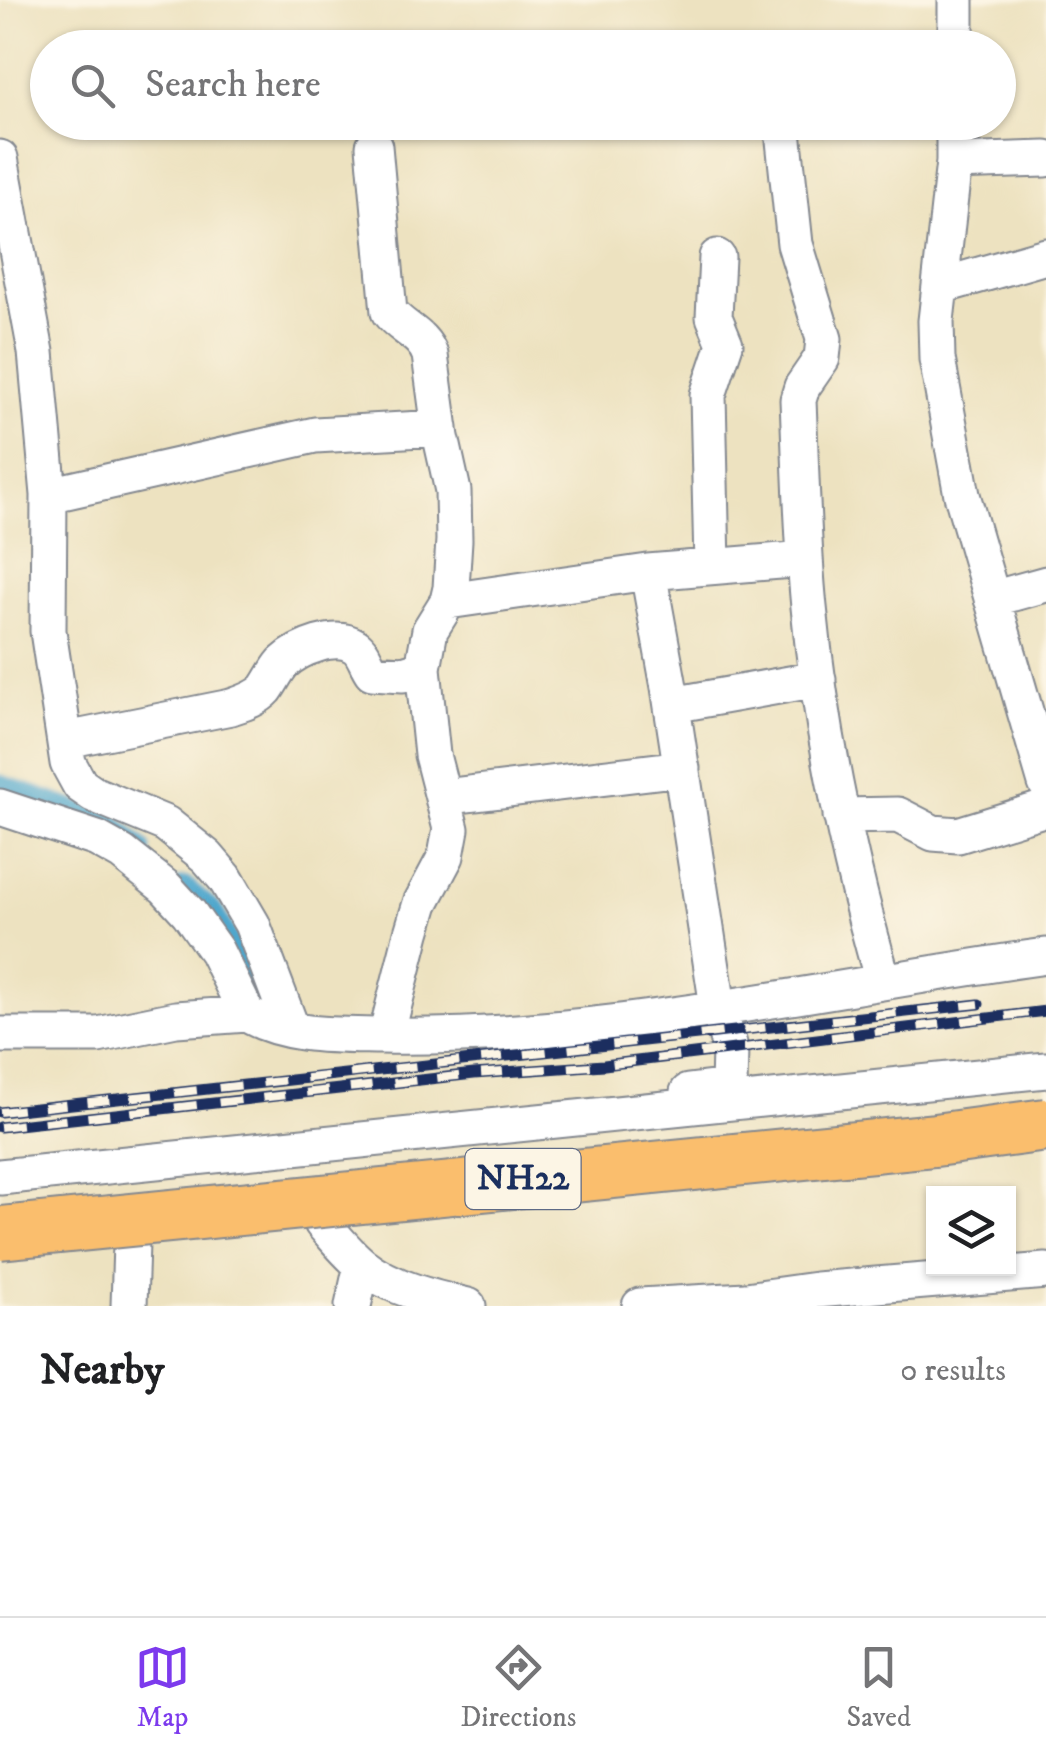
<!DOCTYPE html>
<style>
body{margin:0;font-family:"IM FELL DW Pica",serif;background:#f2f2f2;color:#202124}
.controls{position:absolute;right:30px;bottom:30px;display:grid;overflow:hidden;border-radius:0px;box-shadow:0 2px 8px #0004}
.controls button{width:90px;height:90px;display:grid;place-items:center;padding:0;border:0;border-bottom:2px solid #e0e0e0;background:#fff;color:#202124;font:50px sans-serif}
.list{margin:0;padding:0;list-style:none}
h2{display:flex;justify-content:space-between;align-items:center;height:130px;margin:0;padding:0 40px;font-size:42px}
h2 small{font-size:32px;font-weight:400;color:#757577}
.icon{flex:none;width:55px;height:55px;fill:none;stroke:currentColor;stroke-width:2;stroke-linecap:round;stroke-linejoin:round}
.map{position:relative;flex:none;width:1046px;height:1306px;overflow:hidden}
.search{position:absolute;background:#fff;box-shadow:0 2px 8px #0004;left:30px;right:30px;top:30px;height:110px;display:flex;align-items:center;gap:25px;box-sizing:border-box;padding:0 35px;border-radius:55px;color:#757577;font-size:38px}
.sheet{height:310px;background:#fff}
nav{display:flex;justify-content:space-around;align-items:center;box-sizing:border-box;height:140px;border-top:2px solid #e0e0e0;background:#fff;font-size:28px;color:#757577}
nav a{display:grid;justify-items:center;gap:5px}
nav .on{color:#7c3aed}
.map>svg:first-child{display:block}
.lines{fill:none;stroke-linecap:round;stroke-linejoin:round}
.canal{stroke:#50a7cd;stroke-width:25}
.minor-casing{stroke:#84888f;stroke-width:39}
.minor{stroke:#fff;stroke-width:35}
.rail-casing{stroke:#1b2f5e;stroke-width:11}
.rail{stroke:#fcf5e5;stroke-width:8;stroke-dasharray:22;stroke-linecap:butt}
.highway-bridge-casing{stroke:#84888f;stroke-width:56;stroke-linecap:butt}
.highway-bridge{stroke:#fabe6d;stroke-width:52}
.labels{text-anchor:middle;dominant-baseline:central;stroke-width:9;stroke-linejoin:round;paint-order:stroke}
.shield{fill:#fcf5e5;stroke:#5e6a86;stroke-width:2.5}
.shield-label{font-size:35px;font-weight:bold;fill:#1b2f5e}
</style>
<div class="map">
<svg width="1046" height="1306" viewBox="0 0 1046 1306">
<rect width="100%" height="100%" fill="#fcf5e5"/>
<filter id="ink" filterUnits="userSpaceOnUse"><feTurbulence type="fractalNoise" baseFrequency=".01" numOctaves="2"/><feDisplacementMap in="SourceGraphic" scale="20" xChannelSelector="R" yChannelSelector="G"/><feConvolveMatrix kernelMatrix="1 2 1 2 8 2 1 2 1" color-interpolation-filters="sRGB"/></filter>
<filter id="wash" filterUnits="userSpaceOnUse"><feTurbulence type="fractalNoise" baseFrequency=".0048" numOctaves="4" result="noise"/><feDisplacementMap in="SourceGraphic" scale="40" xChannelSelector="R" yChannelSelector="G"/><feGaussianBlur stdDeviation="2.25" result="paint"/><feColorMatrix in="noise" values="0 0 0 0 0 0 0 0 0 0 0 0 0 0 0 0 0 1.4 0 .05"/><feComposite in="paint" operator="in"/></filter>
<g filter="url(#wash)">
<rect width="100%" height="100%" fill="#ede2c0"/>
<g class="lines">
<!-- canal -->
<path class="canal" d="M0,787L111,825L139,850
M184,889L211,912L266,1007"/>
</g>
</g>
<g filter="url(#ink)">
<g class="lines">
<!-- minor casing -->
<g class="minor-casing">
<path id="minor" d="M956,0V48
M954,122V162L936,321L937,359L962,495L1046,783
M783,131L795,244L824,339L822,358L802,387L798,400C801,469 802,538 809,607C821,734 848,859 883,981
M374,146L389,312C402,329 423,334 430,355L441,437L453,491L454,540L451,588L448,601L430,630L423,668L432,755L451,829L446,856L421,903L412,933L386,1036
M0,158L36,352L49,495L48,631L68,763L80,785L93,794L166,824L207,857L225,878L252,924L292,1030
M954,162L1046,159
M941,286L1046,256
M49,495L315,435L440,428
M712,565L708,395L725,344L714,317L717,257
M648,572L669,687L718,1007L730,1048L729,1087L688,1092
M992,599L1046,584
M448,601L648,572L805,559
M672,705L818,679
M66,740L231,707C243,703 257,699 266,689C272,681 276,671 283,663C299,648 336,633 355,646C364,652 366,664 372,672L403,674L423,668
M443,797L682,768
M0,807L97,839L122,853L165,887L189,913L216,951L247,1014C285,1037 338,1035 381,1036C604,1040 826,987 1046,956
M841,816L898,815L933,833L958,835L1046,808
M0,1035H98L176,1019L247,1014
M0,1177L1046,1070
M322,1223C335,1237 347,1253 362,1265C391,1288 432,1298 468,1306
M129,1306L131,1243
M353,1306L362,1265
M640,1306L746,1300L816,1290L1046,1271"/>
</g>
<!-- minor -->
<use href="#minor" class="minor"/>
<!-- rail casing -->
<g class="rail-casing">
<path id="rail" d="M0,1112L979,1004
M0,1127L474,1074L604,1065L1046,1011"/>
</g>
<!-- rail -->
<use href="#rail" class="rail"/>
<!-- highway-bridge casing -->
<g class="highway-bridge-casing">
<path id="highway-bridge" d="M0,1233L935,1140L1046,1125"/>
</g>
<!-- highway-bridge -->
<use href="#highway-bridge" class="highway-bridge"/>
</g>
</g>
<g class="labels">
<!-- shield labels -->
<rect class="shield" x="465.5" y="1149" width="115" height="60" rx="8"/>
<g class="shield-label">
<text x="523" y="1179">NH22</text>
</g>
</g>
</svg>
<div class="controls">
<button><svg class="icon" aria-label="layers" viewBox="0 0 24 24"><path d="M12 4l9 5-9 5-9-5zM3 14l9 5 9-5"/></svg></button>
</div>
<div class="search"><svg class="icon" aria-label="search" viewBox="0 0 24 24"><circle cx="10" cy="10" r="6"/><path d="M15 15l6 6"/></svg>Search here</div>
</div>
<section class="sheet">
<h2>Nearby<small>0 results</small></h2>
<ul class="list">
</ul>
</section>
<nav>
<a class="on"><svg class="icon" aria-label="map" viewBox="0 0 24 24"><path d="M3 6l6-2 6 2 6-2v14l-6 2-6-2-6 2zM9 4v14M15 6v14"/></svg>Map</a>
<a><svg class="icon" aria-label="directions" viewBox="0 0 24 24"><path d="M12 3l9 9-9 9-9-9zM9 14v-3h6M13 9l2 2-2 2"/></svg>Directions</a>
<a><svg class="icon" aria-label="saved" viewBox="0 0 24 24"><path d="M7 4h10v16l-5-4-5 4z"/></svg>Saved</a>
</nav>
